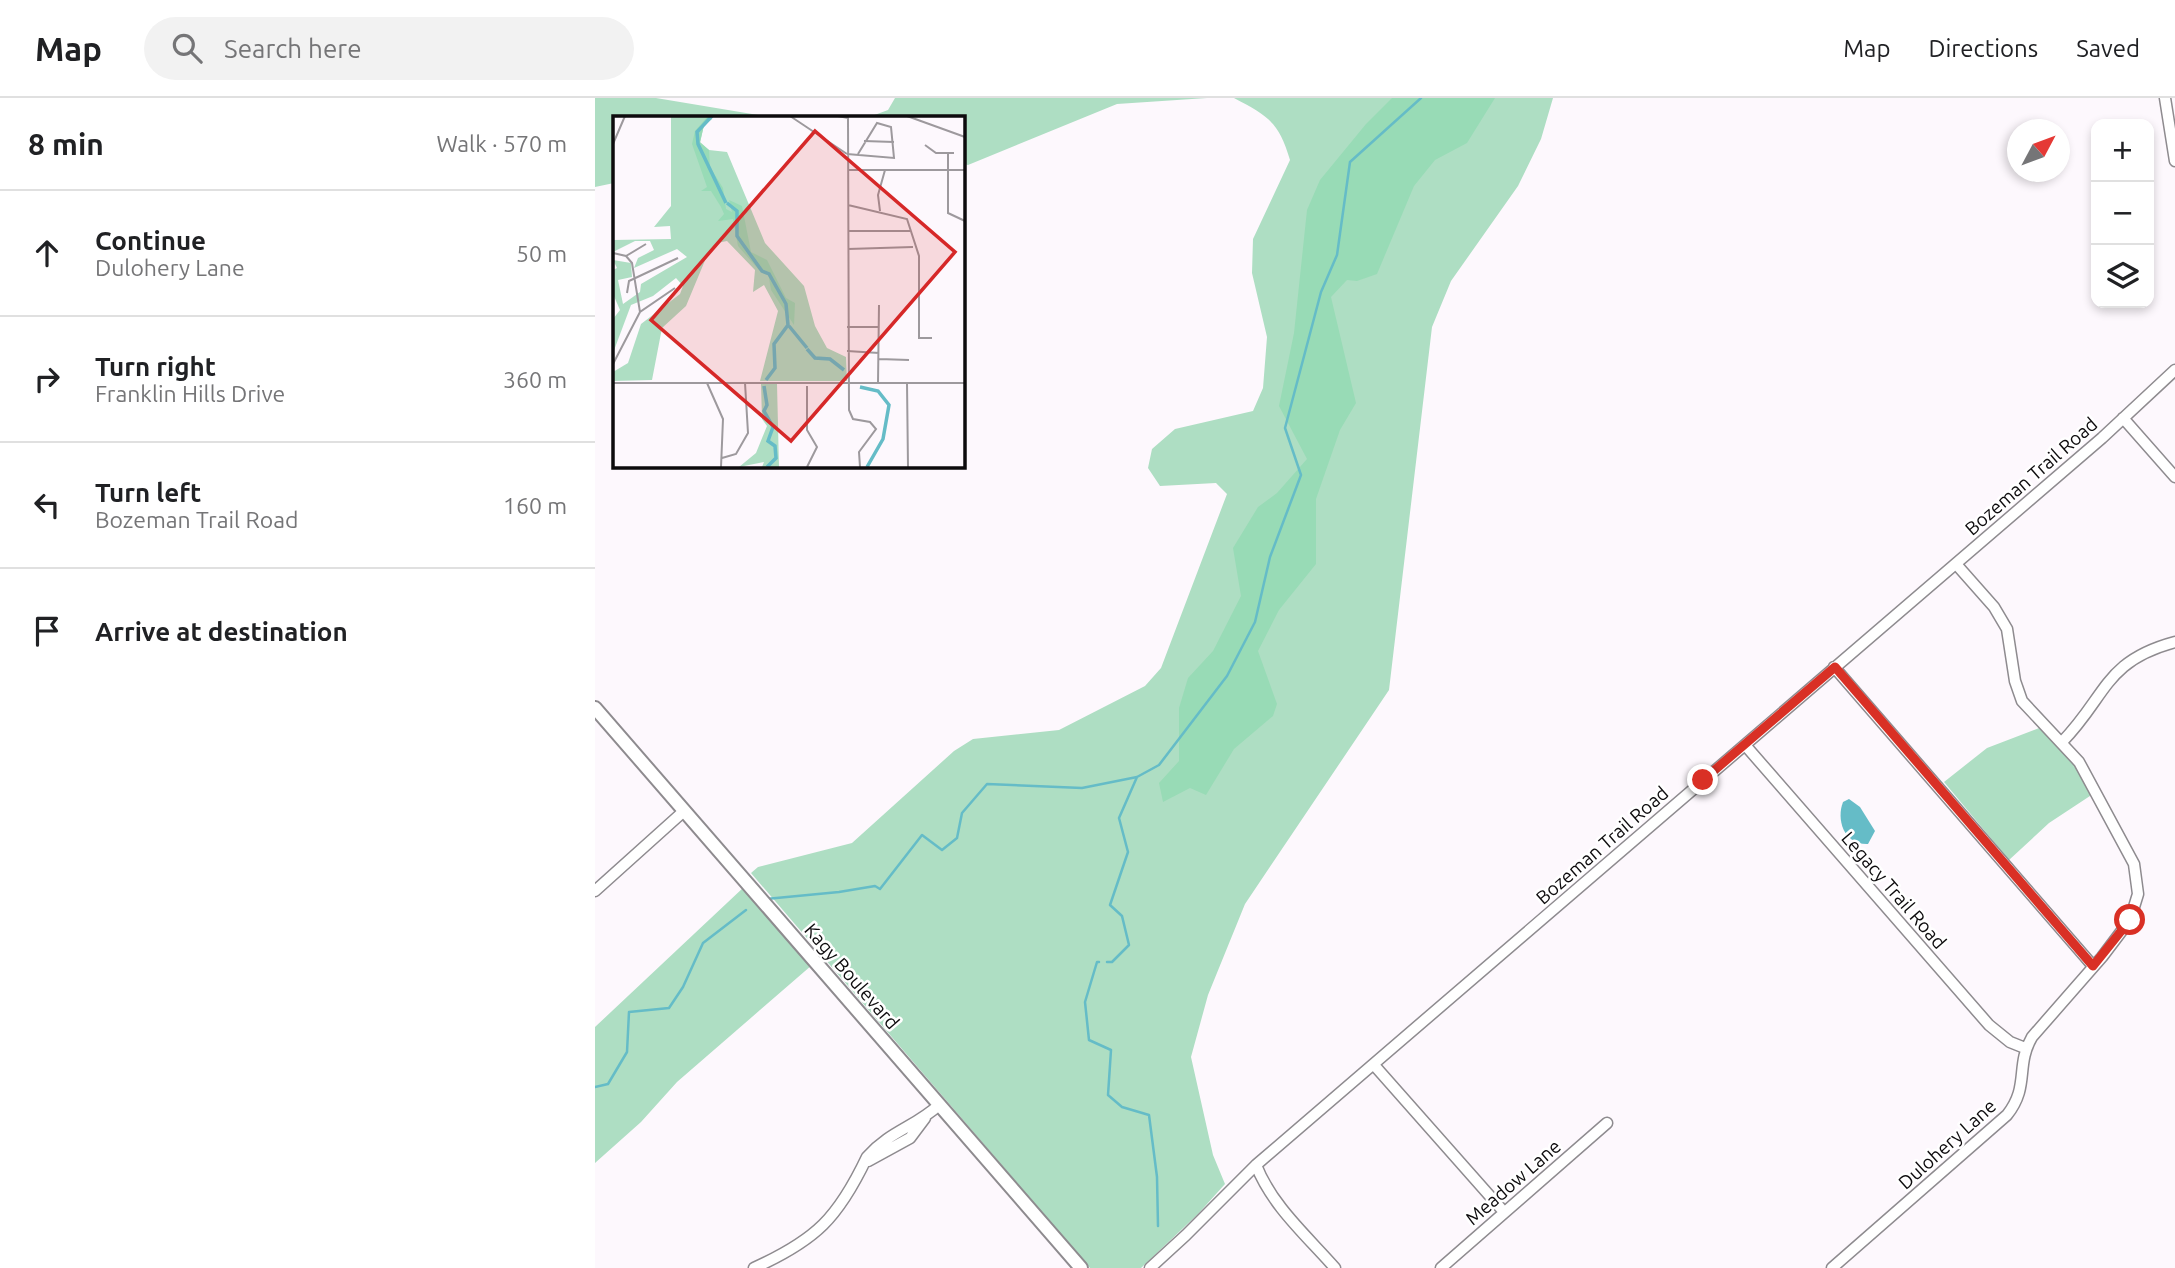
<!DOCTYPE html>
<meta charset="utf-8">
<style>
body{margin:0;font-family:Ubuntu,sans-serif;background:#f2f2f2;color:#202124}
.controls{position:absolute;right:21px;top:21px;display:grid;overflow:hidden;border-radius:14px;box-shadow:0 4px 10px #0003}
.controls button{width:63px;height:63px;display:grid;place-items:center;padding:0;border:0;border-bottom:2px solid #e0e0e0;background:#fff;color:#202124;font:35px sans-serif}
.compass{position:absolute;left:1412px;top:21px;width:63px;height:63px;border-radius:50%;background:#fff;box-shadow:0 4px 10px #0003;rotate:49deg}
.stop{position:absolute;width:21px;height:21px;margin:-16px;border:5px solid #d93025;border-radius:50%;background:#fff}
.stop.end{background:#d93025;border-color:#fff;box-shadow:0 2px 7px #0008}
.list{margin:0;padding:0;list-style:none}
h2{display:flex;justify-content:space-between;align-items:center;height:91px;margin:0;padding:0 28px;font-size:30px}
h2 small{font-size:23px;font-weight:400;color:#757577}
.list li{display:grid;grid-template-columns:46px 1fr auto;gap:21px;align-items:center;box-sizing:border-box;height:126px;padding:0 28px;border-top:2px solid #e0e0e0}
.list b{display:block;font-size:26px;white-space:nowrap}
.list p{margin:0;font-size:23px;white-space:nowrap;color:#757577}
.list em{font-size:23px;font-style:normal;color:#757577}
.icon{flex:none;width:38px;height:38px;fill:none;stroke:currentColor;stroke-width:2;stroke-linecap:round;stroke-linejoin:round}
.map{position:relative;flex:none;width:1580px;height:1170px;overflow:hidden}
header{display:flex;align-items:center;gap:42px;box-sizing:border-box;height:98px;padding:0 35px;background:#fff;border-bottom:2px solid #e0e0e0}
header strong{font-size:33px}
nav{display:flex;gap:38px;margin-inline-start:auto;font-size:24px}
.search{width:490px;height:63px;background:#f2f2f2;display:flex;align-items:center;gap:18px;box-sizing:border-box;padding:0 24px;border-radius:38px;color:#757577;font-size:26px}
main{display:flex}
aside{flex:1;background:#fff}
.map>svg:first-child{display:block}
.green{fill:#aedec3}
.forest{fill:#98dbb6}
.water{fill:#65bcc7}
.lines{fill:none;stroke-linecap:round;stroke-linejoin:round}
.stream{stroke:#65bcc7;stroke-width:2.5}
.minor-casing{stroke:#8e8b8f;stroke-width:13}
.major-casing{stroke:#8e8b8f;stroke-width:16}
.minor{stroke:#fff;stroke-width:10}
.major{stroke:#fff;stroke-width:12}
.route{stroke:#d93025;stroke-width:9}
.labels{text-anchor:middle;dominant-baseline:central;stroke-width:5;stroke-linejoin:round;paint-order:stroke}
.street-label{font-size:19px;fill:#0d0b0d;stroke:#fff}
.inset-river{fill:none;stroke:#65bcc7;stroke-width:3.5}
.inset-road{fill:none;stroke:#9d999d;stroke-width:2}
.view{fill:#d62828;fill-opacity:0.15;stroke:#d62828;stroke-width:3.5}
.inset-edge{fill:none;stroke:#0d0b0d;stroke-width:3.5}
</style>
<header>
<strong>Map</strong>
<div class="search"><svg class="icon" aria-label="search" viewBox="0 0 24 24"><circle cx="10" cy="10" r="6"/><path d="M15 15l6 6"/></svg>Search here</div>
<nav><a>Map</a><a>Directions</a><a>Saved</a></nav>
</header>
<main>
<aside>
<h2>8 min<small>Walk · 570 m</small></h2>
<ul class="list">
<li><svg class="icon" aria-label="ahead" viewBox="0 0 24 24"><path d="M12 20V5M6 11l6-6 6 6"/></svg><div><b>Continue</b><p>Dulohery Lane</p></div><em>50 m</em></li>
<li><svg class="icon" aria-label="right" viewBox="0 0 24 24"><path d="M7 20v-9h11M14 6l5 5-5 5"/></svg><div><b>Turn right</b><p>Franklin Hills Drive</p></div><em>360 m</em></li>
<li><svg class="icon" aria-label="left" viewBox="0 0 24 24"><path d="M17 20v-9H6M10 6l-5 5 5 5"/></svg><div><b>Turn left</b><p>Bozeman Trail Road</p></div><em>160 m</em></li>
<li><svg class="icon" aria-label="arrive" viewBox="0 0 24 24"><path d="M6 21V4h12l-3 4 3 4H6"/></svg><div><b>Arrive at destination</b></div></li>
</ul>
</aside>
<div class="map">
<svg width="1580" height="1170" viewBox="0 0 1580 1170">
<rect width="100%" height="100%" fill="#fdf8fd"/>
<!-- green -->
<path class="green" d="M0,0H61L175,19H19V85L0,89Z
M300,0H612L522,6L373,67L368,66V19H274L293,12Z
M639,0H958L946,41L923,88L856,183L837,229L794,592L650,806L613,897L596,959L618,1057L630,1086L603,1116L546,1170H495L156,775L163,769L257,745L359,653L378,641L464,632L550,588L566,570L632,396L621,385L565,388L553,370L557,351L580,331L658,313L668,290L672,239L657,175L658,141L695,62C684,24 673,18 639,0Z
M1447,629L1475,659L1498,696L1454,725L1414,762L1349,684L1392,650Z
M149,789L217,867L82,984L46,1024L0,1065V929Z"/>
<!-- forest -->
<path class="forest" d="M797,0H900L872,45L840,62L819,88L782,176L762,183L752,182L736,199L761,305L745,332L721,401V466L684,512L663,553L682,606L678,618L639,651L611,697L595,690L568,704L564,685L584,663V610L593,580L618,553L646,498L638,450L663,409L682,395L712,361L684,308L699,235L712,112L725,82L771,26Z"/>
<!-- water -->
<path class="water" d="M1254,701L1265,709L1280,733L1273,746C1249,747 1241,722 1248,704Z"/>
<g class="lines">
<!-- stream -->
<path class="stream" d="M171,801L244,794L280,788L285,791L327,737L347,752L362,740L367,715L392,686L487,690L542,679L564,667L632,578L660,524L675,459L706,377L690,330L726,194L742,157L755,64L826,0
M504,864H502L490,904L494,942L516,952L513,997L527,1009L554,1017L562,1079L563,1128
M512,864H517L534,847L527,818L515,807L533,754L524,720L542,679
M0,989L13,986L32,954L34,914L74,910L88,889L108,845L151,812"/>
<!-- minor casing -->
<g class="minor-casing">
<path id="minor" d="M1570,0L1580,63
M1528,320L1580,379
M1239,569L1498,868
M1467,644C1512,598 1509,563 1580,544
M1150,647L1394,927L1415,944L1430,950
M0,793L89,713
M779,967L909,1114
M273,1063L315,1040L330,1020
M661,1067C677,1108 712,1138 740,1170
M159,1170C221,1142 243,1120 272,1059C295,1033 320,1029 344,1007
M555,1170L591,1137L661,1067L1507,340L1580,272
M846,1170L1012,1025
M1237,1170L1412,1017C1435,988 1420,968 1437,939L1507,859L1535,822L1543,796L1539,766L1484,664L1427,603L1420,583L1412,531L1399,509L1361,466"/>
</g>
<!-- major casing -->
<g class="major-casing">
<path id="major" d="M0,610L486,1170"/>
</g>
<!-- minor -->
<use href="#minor" class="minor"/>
<!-- major -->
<use href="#major" class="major"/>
</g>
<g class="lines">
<!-- route -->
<path class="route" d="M1108,682L1240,569L1498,868L1535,822"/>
</g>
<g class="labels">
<!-- street labels -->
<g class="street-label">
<text transform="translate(1436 378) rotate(-41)">Bozeman Trail Road</text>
<text transform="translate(1007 747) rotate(-41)">Bozeman Trail Road</text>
<text transform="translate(1299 792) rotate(49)">Legacy Trail Road</text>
<text transform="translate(257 878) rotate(49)">Kagy Boulevard</text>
<text transform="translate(1352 1046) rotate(-42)">Dulohery Lane</text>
<text transform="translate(918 1084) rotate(-41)">Meadow Lane</text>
</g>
</g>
<!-- overview -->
<g transform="translate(18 18)">
<rect width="352" height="352" fill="#fdf8fd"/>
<path d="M58,0H100L91,9L87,27L96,34L114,36L152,127L191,170L202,210L214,232L233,241L234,265H147L165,195L151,169L140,176L142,154L114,125L104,127L93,142L73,190L49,212L39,264L0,265V256L15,247L28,208L67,178L70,170L63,162L40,180L18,189L0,237V203L7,194L0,178V154L4,152L0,144L18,147L19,161L5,164L10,188L27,176L28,168L74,141L64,133L21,152L25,142L41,134L37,125H22L0,136V124L58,123L57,110L41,111L58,90ZM148,268H164L166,351H149L151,346L126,351L143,337L154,310L149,303Z" fill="#aedec3"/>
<path d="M95,0L99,3L91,9L87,26L96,34L97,51L110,72L113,93L119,96L116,84L129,90L138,136L154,144L173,182L182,187L181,209L158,174L155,156L146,154L125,130L120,103L105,105L111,98L108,91L98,75H88L94,71L79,28L82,15Z" fill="#98dbb6"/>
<path class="inset-river" d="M99,0L84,16L85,28L113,87M114,87L124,95V120L149,155L156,158L173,188L175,209L161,228L162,252L153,264M176,210L194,232M194,233L202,242L217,243L231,254M151,270L154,289L151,295L160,311L155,325L162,330L163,342L154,351M247,271L265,275L276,289L270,323L254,351"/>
<path class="inset-road" d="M133,0H176M177,0L234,38M225,0L235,2L236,294L240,303L257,306L263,313L246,336L247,351M294,0L352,21M251,25L281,26M0,28L12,0M312,29L323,37H341M335,37V97L352,105M234,38L281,42L278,11L264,7L245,38M235,54H352M235,89L294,103L306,140V222H319M267,95L265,79L272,54M235,115H297M235,133L300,131M0,137L13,140L19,147L27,196M13,140L33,128M14,177L16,165L65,142M234,211H266M234,235L266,237M266,243L296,244M0,248L27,196L62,172M0,267H352M94,267L110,303L108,351M265,267L266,189M294,267L295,351M109,342L123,338L135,317L132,267M194,351L204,331L194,314V270"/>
<path class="view" d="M202,15L342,136L178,325L38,204Z"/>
<rect width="352" height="352" class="inset-edge"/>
</g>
</svg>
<div class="controls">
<button>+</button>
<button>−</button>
<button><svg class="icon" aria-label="layers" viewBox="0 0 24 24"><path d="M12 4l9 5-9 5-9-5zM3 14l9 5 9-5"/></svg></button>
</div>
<svg class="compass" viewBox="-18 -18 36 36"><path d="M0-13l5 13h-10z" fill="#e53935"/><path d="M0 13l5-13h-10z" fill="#757577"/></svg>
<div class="stop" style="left:1535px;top:822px"></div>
<div class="stop end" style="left:1108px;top:682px"></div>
</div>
</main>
